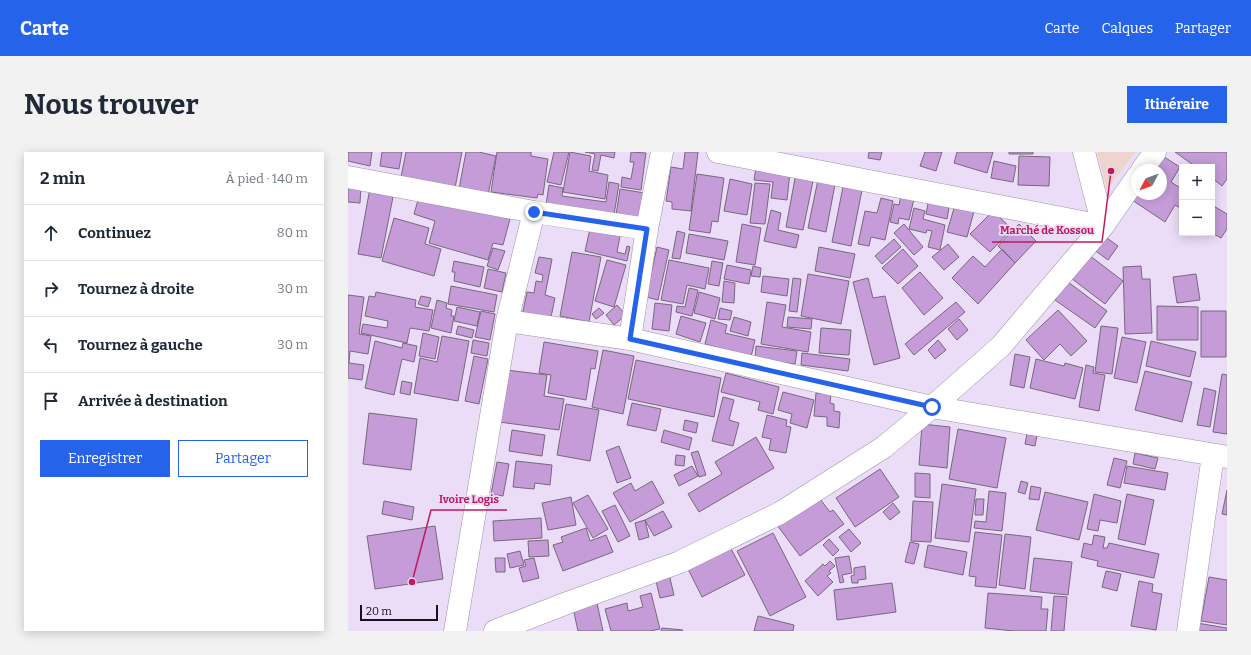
<!DOCTYPE html>
<html lang="fr">
<meta charset="utf-8">
<style>
body{margin:0;font-family:Bitter,serif;background:#f2f2f3;color:#1f2937}
.controls{position:absolute;right:12px;top:12px;display:grid;overflow:hidden;border-radius:0px;box-shadow:0 2px 10px #0003}
.controls button{width:36px;height:36px;display:grid;place-items:center;padding:0;border:0;border-bottom:1px solid #e0e1e3;background:#fff;color:#1f2937;font:20px sans-serif}
.compass{position:absolute;left:783px;top:12px;width:36px;height:36px;border-radius:50%;background:#fff;box-shadow:0 2px 10px #0003;rotate:229deg}
.scale{position:absolute;left:12px;bottom:10px;width:78px;box-sizing:border-box;padding-left:4px;border:2px solid #16111a;border-top:0;font-size:11px;line-height:14px;white-space:nowrap;color:#16111a;-webkit-text-stroke:3px #ebddf7;paint-order:stroke}
.stop{position:absolute;width:12px;height:12px;margin:-9px;border:3px solid #2563eb;border-radius:50%;background:#fff}
.stop.end{background:#2563eb;border-color:#fff;box-shadow:0 1px 4px #0008}
.list{margin:0;padding:0;list-style:none}
h2{display:flex;justify-content:space-between;align-items:center;height:52px;margin:0;padding:0 16px;font-size:17px}
h2 small{font-size:13px;font-weight:400;color:#747a83}
.list li{display:grid;grid-template-columns:26px 1fr auto;gap:12px;align-items:center;box-sizing:border-box;height:56px;padding:0 16px;border-top:1px solid #e0e1e3}
.list b{display:block;font-size:15px;white-space:nowrap}
.list em{font-size:13px;font-style:normal;color:#747a83}
.actions{display:flex;gap:8px;padding:12px 16px}
.actions a{flex:1;padding:9px 0;border:1px solid #2563eb;border-radius:0px;text-align:center;font-size:14px;color:#2563eb}
.actions .main{background:#2563eb;color:#fff}
.icon{flex:none;width:22px;height:22px;fill:none;stroke:currentColor;stroke-width:2;stroke-linecap:round;stroke-linejoin:round}
.map{position:relative;flex:none;width:879px;height:479px;overflow:hidden;border-radius:0px}
header{display:flex;align-items:center;gap:24px;box-sizing:border-box;height:56px;padding:0 20px;background:#2563eb;color:#fff}
header strong{font-size:19px}
nav{display:flex;gap:22px;margin-inline-start:auto;font-size:14px}
.intro{display:flex;align-items:center;justify-content:space-between;box-sizing:border-box;height:96px;padding:0 24px}
h1{margin:0;font-size:28px}
.button{padding:10px 18px;border-radius:0px;background:#2563eb;color:#fff;font-size:14px;font-weight:700}
main{display:flex;gap:24px;padding:0 24px}
aside{flex:1;background:#fff;border-radius:0px;box-shadow:0 2px 10px #0003}
.map>svg:first-child{display:block}
.commercial{fill:#edd4cc}
.building{fill:#c59cd7;stroke:#77687e}
.lines{fill:none;stroke-linecap:round;stroke-linejoin:round}
.minor-casing{stroke:#9e91a8;stroke-width:23}
.minor{stroke:#fff;stroke-width:22}
.route{stroke:#2563eb;stroke-width:5}
.leader{fill:none;stroke:#c2185b;stroke-width:1.5}
.callout-dot{fill:#c2185b;stroke:#ebddf7;stroke-width:1.5}
.callout-label{font-size:11px;text-anchor:middle;font-weight:bold;fill:#c2185b;stroke:#ebddf7;stroke-width:3.5;stroke-linejoin:round;paint-order:stroke}
</style>
<header>
<strong>Carte</strong>
<nav><a>Carte</a><a>Calques</a><a>Partager</a></nav>
</header>
<div class="intro"><h1>Nous trouver</h1><a class="button">Itinéraire</a></div>
<main>
<aside>
<h2>2 min<small>À pied · 140 m</small></h2>
<ul class="list">
<li><svg class="icon" aria-label="ahead" viewBox="0 0 24 24"><path d="M12 20V5M6 11l6-6 6 6"/></svg><div><b>Continuez</b></div><em>80 m</em></li>
<li><svg class="icon" aria-label="right" viewBox="0 0 24 24"><path d="M7 20v-9h11M14 6l5 5-5 5"/></svg><div><b>Tournez à droite</b></div><em>30 m</em></li>
<li><svg class="icon" aria-label="left" viewBox="0 0 24 24"><path d="M17 20v-9H6M10 6l-5 5 5 5"/></svg><div><b>Tournez à gauche</b></div><em>30 m</em></li>
<li><svg class="icon" aria-label="arrive" viewBox="0 0 24 24"><path d="M6 21V4h12l-3 4 3 4H6"/></svg><div><b>Arrivée à destination</b></div></li>
</ul>
<div class="actions"><a class="main">Enregistrer</a><a>Partager</a></div>
</aside>
<div class="map">
<svg width="879" height="479" viewBox="0 0 879 479">
<rect width="100%" height="100%" fill="#ebddf7"/>
<!-- commercial -->
<path class="commercial" d="M749,0H787L759,38Z"/>
<!-- building -->
<path class="building" d="M0,0H24L22,14L0,9Z
M34,0H54L51,17L32,14Z
M58,0H114L107,36L53,25Z
M118,0H131L148,4L140,43L111,37Z
M149,0H183V4L200,7L195,43L190,42L189,46L143,40Z
M206,0H221L213,33L199,30Z
M222,0L243,4L241,19L260,23L257,47L215,40Z
M237,0H267L266,6L253,3L250,19L244,18L247,2Z
M283,0L298,1L293,38L273,35L274,25L283,27L286,10H282Z
M337,0H350L343,59L324,57V50L318,49L323,15L335,17Z
M521,0H534L532,8L520,6Z
M577,0H594L588,19L572,14Z
M609,0H645L639,21L606,11Z
M661,0H685V2H661Z
M827,0H879V27L874,34L864,26V15H848Z
M813,3L832,15L823,30L834,37V57L827,53L817,70L784,48L789,42H813V18H803Z
M671,4L702,5L701,34L670,33Z
M646,9L668,14L665,30L643,26Z
M408,16L442,20L439,48L423,46L425,30L406,28Z
M448,21L466,24L455,78L438,75Z
M349,22L376,26L370,70L364,69L362,81L341,78Z
M471,23L488,27L478,80L460,76Z
M382,27L404,32L399,63L376,59Z
M261,30L271,32L266,63L198,53L201,33L215,36L214,44L258,50Z
M407,31L422,32L417,72L402,71Z
M0,34L13,35L12,51L0,50Z
M495,35L514,38L503,94L484,90Z
M22,36L46,40L33,106L10,102Z
M272,37L297,41L293,73L267,70Z
M554,39L566,47L561,68L551,66L550,72L542,70L546,52L551,53Z
M72,41L162,67L155,93L145,91L140,108L81,91L87,69L66,62Z
M533,46L545,49L537,88L523,85L521,94L510,92L517,59L529,61Z
M581,46L602,50L599,67L578,62Z
M609,46L628,52L619,85L599,80Z
M864,53L879,62V77L873,86L864,81Z
M566,56L577,59L575,67L597,73L592,98L580,95L584,79L579,78L578,81L561,77Z
M423,58L433,61L430,78L451,83L448,96L416,89Z
M645,59L664,77L642,100L622,82Z
M46,66L81,76L77,92L93,97L86,124L34,109Z
M394,72L413,76L407,113L388,110Z
M556,72L575,95L566,103L546,81Z
M671,72L688,89L667,111L650,94Z
M242,77L272,84L269,100L277,102L279,94L282,95L279,109L237,99Z
M329,79L337,81L332,107L324,106Z
M752,81L770,94L760,108L742,95Z
M341,82L380,89L376,108L338,101Z
M546,87L553,95L534,112L527,104Z
M600,92L611,105L596,118L584,105Z
M309,95L321,98L310,148L298,145Z
M471,95L507,102L502,126L467,119Z
M145,96L157,99L150,118L139,114Z
M555,97L570,114L550,132L534,116Z
M654,97L667,111L630,152L604,126L625,104L637,115Z
M224,100L253,105L241,170L212,164Z
M737,100L775,129L757,152L719,123Z
M191,105L204,107L197,143L207,146L202,170L174,164L179,140L186,141L188,129L194,130L195,123L187,121Z
M259,108L278,113L266,155L247,149Z
M321,108L361,116L357,137L339,133L335,152L313,148Z
M106,109L136,115L132,135L106,129L107,120H104Z
M364,109L375,111L371,134L360,132Z
M379,113L403,118L401,132L376,127Z
M405,114L413,116L412,125L403,124Z
M793,114L794,127H802L804,181L777,182L775,115Z
M140,117L158,121L154,140L136,136Z
M572,120L595,146L576,163L554,136Z
M460,122L501,129L493,172L453,164Z
M848,122L852,148L829,151L825,125Z
M415,124L441,127L439,144L413,140Z
M445,126L453,127L449,160L441,159Z
M520,126L525,146L537,144L552,206L526,213L505,130Z
M376,129L387,131L386,151L374,150Z
M720,130L759,159L747,176L707,148Z
M103,134L149,143L146,160L100,152Z
M341,136L350,138L344,164L328,160L329,154L337,155Z
M28,140L68,148L67,155L85,158L81,179L62,176L59,191L13,181L15,172L39,176L40,169L17,164L21,144L27,145Z
M351,140L372,146L367,167L346,161Z
M0,143L16,145L11,182L23,184L20,202L2,199L1,211L16,213L14,228L0,226Z
M73,144L83,146L80,155L70,152Z
M89,148L99,151L98,156L104,158L103,164H106L103,181L83,176Z
M419,150L438,153L434,175L463,180L460,200L413,192Z
M608,150L617,160L566,203L557,192Z
M307,151L324,153L321,179L304,177Z
M269,153L278,163L266,173L258,163Z
M809,154L850,155V188H809Z
M109,155L132,160L129,174L106,169Z
M251,156L256,161L248,167L244,162Z
M372,156L384,159L382,168L370,167Z
M710,158L739,189L723,204L712,192L696,208L678,188Z
M133,159L147,162L142,188L127,185Z
M853,159H878V205H853Z
M333,164L358,171L352,190L328,182Z
M386,165L403,170L400,184L382,179Z
M440,165L464,167L463,177L439,175Z
M611,167L620,178L609,188L600,177Z
M363,168L379,173L377,181L407,188L403,205L357,192Z
M110,174L126,178L124,186L108,182Z
M753,174L770,176L764,222L747,220Z
M473,176L503,178L501,203L471,201Z
M75,181L91,185L87,207L71,204Z
M94,184L121,189L110,249L66,241L72,206L89,210Z
M774,185L798,190L789,231L766,226Z
M125,188L141,191L139,204L123,201Z
M590,188L598,198L587,207L580,198Z
M27,189L54,196L55,191L69,194L66,210L54,207L46,243L17,236Z
M803,189L848,200L842,225L798,214Z
M196,190L250,199L247,217L243,216L238,248L200,241L203,223L191,221Z
M408,194L449,199L447,212L407,207Z
M255,198L286,204L275,262L244,255Z
M454,201L502,207L500,219L453,213Z
M667,202L682,205L676,236L662,233Z
M126,204L140,207L131,252L117,249Z
M688,207L716,214L717,211L735,216L727,247L682,236Z
M288,208L373,226L366,265L280,247Z
M738,213L746,215L745,221L757,223L751,259L731,255Z
M158,218L199,223L196,244L216,247L211,278L151,270Z
M797,219L844,230L834,270L787,258Z
M378,221L431,235L425,262L410,258L412,250L373,240Z
M874,222L879,223V282L865,280Z
M54,229L64,231L62,243L52,241Z
M856,236L868,239L862,275L849,273Z
M435,240L466,248L459,276L442,271L444,262L430,258Z
M468,241L483,242L482,251L486,252V259L492,260L491,276L479,274V265L466,264Z
M375,245L386,248L381,268L391,271L385,294L364,289Z
M284,251L313,257L308,279L279,273Z
M218,252L251,258L242,309L209,303Z
M21,261L69,267L63,318L15,312Z
M419,263L439,268L438,274L443,275L438,301L421,298L423,287L414,285Z
M337,268L350,271L348,281L335,278Z
M574,272L602,275L599,316L571,313Z
M610,277L658,286L649,336L601,327Z
M164,278L197,283L194,304L161,299Z
M316,278L344,286L341,298L313,290Z
M679,281L689,283L687,294L677,292Z
M408,285L426,316L351,360L340,342L374,322L367,310Z
M271,294L283,326L269,331L258,299Z
M350,299L358,323L351,325L343,301Z
M787,301L810,306L807,317L785,312Z
M328,303L337,304L336,314L327,313Z
M766,306L779,309L772,336L759,333Z
M168,309L204,313L202,333L187,331L186,337L165,335Z
M149,310L161,312L155,344L143,342Z
M344,314L350,324L331,334L326,323Z
M779,314L820,321L817,338L776,331Z
M532,317L551,345L507,375L488,346Z
M567,321L582,322V346L567,345Z
M304,329L316,351L282,370L265,341L283,331L287,339Z
M673,329L680,331L677,342L670,340Z
M594,332L628,337L621,390L587,386Z
M683,334L693,336L691,348L681,347Z
M879,338V363L874,362Z
M641,339L658,341L654,379L626,376L627,369L638,370Z
M697,340L740,350L731,388L688,378Z
M746,342L773,349L769,371L752,368L750,379L739,377Z
M779,342L806,348L797,393L770,387Z
M240,343L260,377L245,386L225,351Z
M469,343L482,360L485,358L496,372L452,404L429,373Z
M223,345L228,373L200,378L194,351Z
M628,347H636L635,363H627Z
M36,349L66,355L64,368L34,362Z
M565,349L585,350L583,390L563,389Z
M545,351L552,360L542,368L535,360Z
M267,353L282,384L270,390L254,359Z
M315,359L324,375L306,384L297,368Z
M193,366L194,386L146,389L145,369Z
M297,368L301,385L291,388L287,371Z
M87,374L95,427L27,437L19,384Z
M238,376L242,389L258,383L265,400L215,419L205,393L215,390L213,385Z
M501,377L513,391L503,400L491,385Z
M627,380L654,383L648,436L627,434L628,425L621,424Z
M425,381L458,445L422,464L389,399Z
M657,382L683,385L677,437L651,433Z
M746,383L757,385L755,396H759L761,391L811,402L806,426L749,414L750,409L733,405L736,391L744,393Z
M481,387L491,398L485,404L475,393Z
M200,388L201,404L181,405L180,389Z
M562,390L571,392L566,412L557,410Z
M380,391L397,423L354,445L338,413Z
M580,393L619,400L615,423L576,415Z
M172,399L176,413L162,416L159,402Z
M501,404L504,421L494,423L496,430L492,431L487,406Z
M147,406H157V420H148Z
M186,406L191,426L175,430L171,416L178,414L176,408Z
M686,406L724,410L720,443L682,439Z
M482,409L487,414L481,419L483,421L479,424L485,430L470,444L457,429L475,412L477,414Z
M517,414L518,427L510,428V431H504L503,424L506,423V416Z
M758,419L773,422L769,439L754,435Z
M321,422L326,443L312,446L307,425Z
M861,425L879,428V473L853,469Z
M791,429L805,432L804,440L814,442L808,478L783,474Z
M544,431L548,460L489,468L486,438Z
M303,441L312,477L302,479H263L257,457L279,451L280,459L295,455L292,444Z
M640,441L694,445L693,457H700L698,479H666L637,476Z
M706,444L719,445L716,479H703Z
M249,451L255,479H230L225,456Z
M410,464L446,473L445,479H406Z
M849,471L879,476V479H848Z
M314,476L335,478L334,479H313Z"/>
<g class="lines">
<!-- minor casing -->
<g class="minor-casing">
<path id="minor" d="M370,0L755,74L736,0
M794,18L807,0
M0,25L186,60L299,77
M159,169L282,187L584,255L879,305
M282,187L299,77L314,0
M107,479L159,169L186,60
M147,479L219,451L332,410L432,361L536,295L584,255L653,194L755,74L789,25
M840,479L865,303"/>
</g>
<!-- minor -->
<use href="#minor" class="minor"/>
</g>
<g class="lines">
<!-- route -->
<path class="route" d="M186,60L299,77L282,187L584,255"/>
</g>
<!-- callouts -->
<path class="leader" d="M763 19L754 90H644M64 430L83 358H159"/>
<g class="callout-dot">
<circle cx="763" cy="19" r="4"/>
<circle cx="64" cy="430" r="4"/>
</g>
<g class="callout-label">
<text x="699" y="82">Marché de Kossou</text>
<text x="121" y="351">Ivoire Logis</text>
</g>
</svg>
<div class="controls">
<button>+</button>
<button>−</button>
</div>
<svg class="compass" viewBox="-18 -18 36 36"><path d="M0-13l5 13h-10z" fill="#e53935"/><path d="M0 13l5-13h-10z" fill="#747a83"/></svg>
<div class="scale">20 m</div>
<div class="stop" style="left:584px;top:255px"></div>
<div class="stop end" style="left:186px;top:60px"></div>
</div>
</main>
